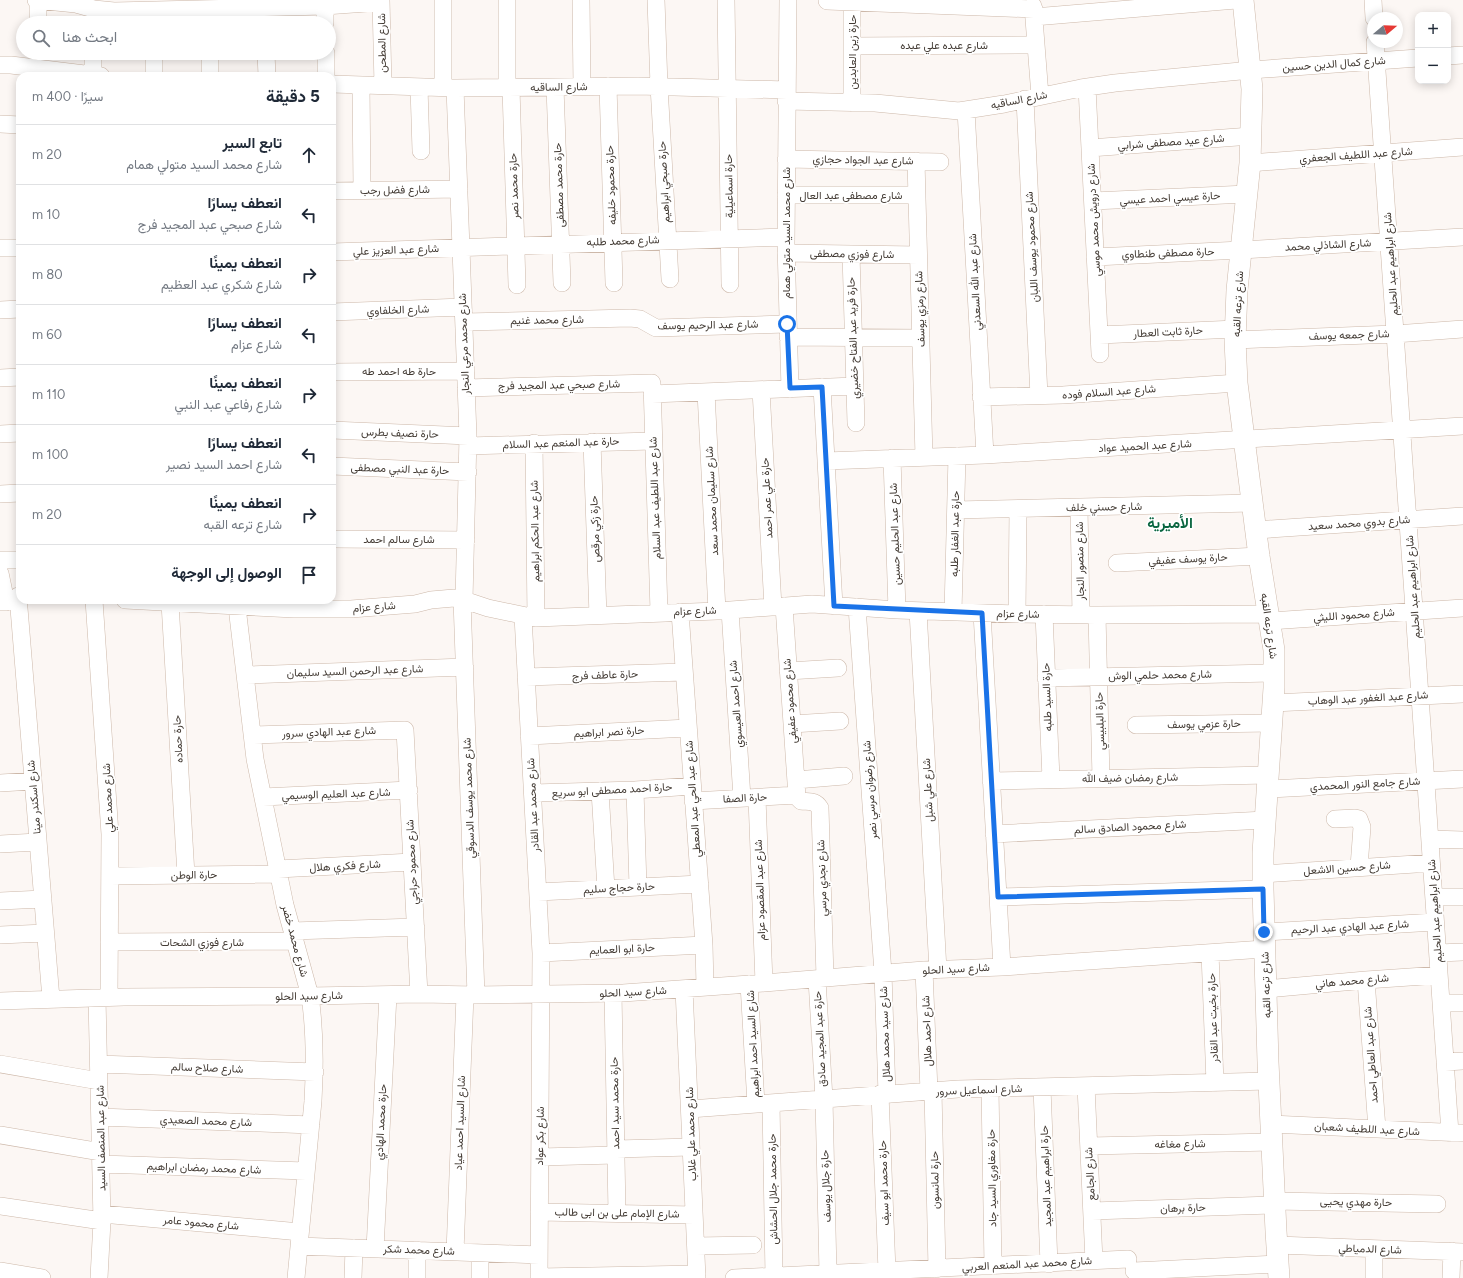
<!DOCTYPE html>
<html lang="ar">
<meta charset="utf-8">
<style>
body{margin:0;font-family:Figtree,Vazirmatn,sans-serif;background:#f2f2f3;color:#1f2937;direction:rtl}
.controls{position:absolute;right:12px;top:12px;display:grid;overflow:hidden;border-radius:8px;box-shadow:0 2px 10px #0003}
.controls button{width:36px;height:36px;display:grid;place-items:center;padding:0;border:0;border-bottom:1px solid #e0e1e3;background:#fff;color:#1f2937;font:20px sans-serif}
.compass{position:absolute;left:1367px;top:12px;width:36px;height:36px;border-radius:50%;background:#fff;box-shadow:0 2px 10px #0003;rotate:71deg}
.stop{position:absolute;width:12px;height:12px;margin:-9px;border:3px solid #1a73e8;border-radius:50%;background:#fff}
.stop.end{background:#1a73e8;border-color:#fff;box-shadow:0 1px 4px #0008}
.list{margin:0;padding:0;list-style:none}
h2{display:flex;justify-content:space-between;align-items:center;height:52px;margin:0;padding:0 16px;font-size:17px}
h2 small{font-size:13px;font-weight:400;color:#747a83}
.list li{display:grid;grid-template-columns:26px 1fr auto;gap:12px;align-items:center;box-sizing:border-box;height:60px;padding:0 16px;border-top:1px solid #e0e1e3}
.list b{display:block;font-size:15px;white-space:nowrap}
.list p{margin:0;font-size:13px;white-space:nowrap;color:#747a83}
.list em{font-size:13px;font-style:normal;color:#747a83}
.icon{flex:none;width:22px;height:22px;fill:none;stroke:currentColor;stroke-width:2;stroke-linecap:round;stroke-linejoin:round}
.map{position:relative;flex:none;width:1463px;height:1278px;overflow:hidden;direction:ltr}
.search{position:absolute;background:#fff;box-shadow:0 2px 10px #0003;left:16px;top:16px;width:320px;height:44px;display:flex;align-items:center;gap:10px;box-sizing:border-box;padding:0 14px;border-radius:22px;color:#747a83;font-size:15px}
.panel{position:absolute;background:#fff;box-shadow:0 2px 10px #0003;left:16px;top:72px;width:320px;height:532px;border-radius:12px;direction:rtl}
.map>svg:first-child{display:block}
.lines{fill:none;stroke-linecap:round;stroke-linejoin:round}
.minor-casing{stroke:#cdb8a9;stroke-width:18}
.tertiary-casing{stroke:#cdb8a9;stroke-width:22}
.minor{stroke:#fff;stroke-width:17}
.tertiary{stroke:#fff;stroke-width:21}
.route{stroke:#1a73e8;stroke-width:5}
.labels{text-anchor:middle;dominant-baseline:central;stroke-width:3.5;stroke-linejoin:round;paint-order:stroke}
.street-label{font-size:11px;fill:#433b34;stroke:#fff}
.district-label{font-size:15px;font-weight:bold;fill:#0a6641;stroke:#fff}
</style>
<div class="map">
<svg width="1463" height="1278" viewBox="0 0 1463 1278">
<rect width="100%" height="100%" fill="#fcf7f4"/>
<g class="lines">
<!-- minor casing -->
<g class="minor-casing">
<path id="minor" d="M36,0L76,4L94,9L114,11L325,6L381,2
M38,0V23
M325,0V23
M381,0L383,86
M507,0V88
M581,0L582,87
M656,0L659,86L670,279
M726,0L730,284
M788,0L786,244L790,389
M1373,0L1374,18
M827,1L1034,9
M1033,6L1040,96
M1034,17L1236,0
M1375,42L1450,1133
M852,46L1036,45
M154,53V76
M266,53L267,76
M326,53V76
M1448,56L1463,55
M0,65H11L101,76
M93,76V53
M210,76V53
M332,84L455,88L638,86L787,90
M361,85L362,190
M608,86L614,283
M419,87L421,151
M443,87V0
M555,87L562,283
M1087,87L1100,354
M455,88L468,436L464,600
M511,88L517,285
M1025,99L1039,396
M786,101L875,103L959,111L1004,104L1081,88L1115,83L1251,70L1418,58
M852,103V2
M966,110L985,455
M0,124L20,125
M1090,148L1251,136
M786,159L940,162
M916,161L924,457
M1250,163L1463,147
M332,191L459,189
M786,195H917
M1093,201L1247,194
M0,248H20
M332,252L786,237
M786,253L918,255
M851,254L856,423
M1095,257L1241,250L1463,237
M0,310L20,309
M332,312L463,307
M464,322L630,318L640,319L656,328L787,324
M1099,335L1236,329
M788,337L921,338
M1235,340L1395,334L1463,329
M332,372L466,371
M0,378L20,377
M822,387L834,606
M466,388L652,383L659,612
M761,390L773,607
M706,392L717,611
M652,394L855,386
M981,397L1063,395L1237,383
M332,430L468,436
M0,434L20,433
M592,442L598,616
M534,443L536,618
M468,446L653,441
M892,458L897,610
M826,461L985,455L1463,426
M332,466L468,472
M0,494L20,493
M1079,508L1081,615
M956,510L1252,503
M1255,530L1463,516
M332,539L466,540
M0,560H20
M1117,563L1259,556
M0,573L6,602H0
M18,596L51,999
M94,600L110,834L109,997
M125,600L294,609H351L415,604L431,600L454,598L464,600L488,608L536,618L717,611L812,604L897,610L1017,614L1097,615L1268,614
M462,600L476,995
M170,603L186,875
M784,606L797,797L801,801C809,802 815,800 820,808L825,978
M237,607L255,759L285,905L310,996C315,1031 315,1066 313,1101L296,1278
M857,607L883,973L887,1094
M730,610L742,798
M918,611L938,970
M680,612L704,945L705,987
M953,612L957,456
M982,613L1002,967
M1017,614L1018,509
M1044,614L1051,779
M1097,615L1101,778
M523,616L541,953L539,1278
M1269,621L1463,608
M788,671L838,668
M246,675L465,667
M526,677L684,672
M1046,678L1274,673
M1273,703L1463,694
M792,724L840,721
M1136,725L1272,723
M253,735L405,730L419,994
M529,736L688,728
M796,780L844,776
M991,781L1268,775
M0,783L33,781
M1268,789L1463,779
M635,790L638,887
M600,791L606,889
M533,793L635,790L692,786
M263,797L409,790
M757,798L764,983
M693,801L797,795
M1335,819L1355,818L1359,819L1362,827L1359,867
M994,834L1265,820
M1430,839L1463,840
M0,844L38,842
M278,869L412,862
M1263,874L1431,863
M110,876L279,874
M538,892L700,884
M998,897L1263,889
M1434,897H1463
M0,901L43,899
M292,931L416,927
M1264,932L1435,922
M0,935L45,933
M109,942L295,941
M541,953L704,945
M1210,953L1215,1083
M1438,953L1463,952
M924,970L929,1091
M817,979L824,1099L828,1273
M1366,980L1377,1129
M749,984L756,1104
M684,989L697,1278
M1266,989L1366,980L1439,975
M613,993L617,1213
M97,998L102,1221L99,1278
M0,1001L124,997L310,996L419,994L476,995L623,993L764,983L924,970L1002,967L1264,949
M1441,1003H1463
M1445,1062L1463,1061
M0,1064L99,1081
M99,1064L315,1072
M1086,1086L1094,1261
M1042,1088L1049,1264
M990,1089L993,1266
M933,1091L937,1269
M880,1094L887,1271
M771,1103L774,1276
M690,1109L958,1089L1269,1081
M100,1117L311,1125
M1271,1124L1463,1133
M0,1135L101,1152
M1089,1146L1272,1142
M616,1149L691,1147
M540,1157L616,1155
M101,1164L306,1171
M1274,1201L1437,1204
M0,1206L102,1221
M1092,1211L1275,1205
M539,1212L694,1215
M102,1214L300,1232
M1277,1245L1463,1252
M299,1246L539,1255
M696,1246L753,1245
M375,1249L388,995
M455,1252L465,995
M0,1271L42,1278
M1134,1271L1278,1264
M539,1277L697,1274
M353,1278L354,1248
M417,1278V1250
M480,1278V1253
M734,1278L1128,1259
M1374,1278V1249
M1451,1278L1452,1251"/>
</g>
<!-- tertiary casing -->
<g class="tertiary-casing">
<path id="tertiary" d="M1243,0L1252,89L1250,163L1237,290L1235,340L1237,383L1248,470L1259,556L1274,650V688L1263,853V889L1268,1062L1276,1231L1279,1278"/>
</g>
<!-- minor -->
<use href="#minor" class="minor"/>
<!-- tertiary -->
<use href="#tertiary" class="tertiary"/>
</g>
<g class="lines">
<!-- route -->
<path class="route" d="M787,324L790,388L822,387L834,606L982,613L998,897L1263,889L1264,932"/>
</g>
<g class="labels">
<!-- street labels -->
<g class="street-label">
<text transform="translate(382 43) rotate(-91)">شارع المطحن</text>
<text x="944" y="45">شارع عبده علي عبده</text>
<text transform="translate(852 52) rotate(-90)">حارة زين العابدين</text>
<text transform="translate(1334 64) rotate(-4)">شارع كمال الدين حسين</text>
<text transform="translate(559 87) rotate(-1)">شارع الساقيه</text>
<text transform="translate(1019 100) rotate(-11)">شارع الساقيه</text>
<text transform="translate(1171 142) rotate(-4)">شارع عيد مصطفى شرابي</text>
<text transform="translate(1356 155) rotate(-4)">شارع عبد اللطيف الجعفري</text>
<text transform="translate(863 160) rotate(1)">شارع عبد الجواد حجازي</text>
<text transform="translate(664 182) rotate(-93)">حارة صبحي ابراهيم</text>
<text transform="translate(559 185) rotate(-92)">حارة محمد مصطفى</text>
<text transform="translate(611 185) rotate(-92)">حارة محمود خليفه</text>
<text transform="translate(514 186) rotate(-92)">حارة محمد نصر</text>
<text transform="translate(729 186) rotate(-91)">حارة اسماعيلية</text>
<text transform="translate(395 190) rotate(-1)">شارع فضل رجب</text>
<text x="851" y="195">شارع مصطفى عبد العال</text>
<text transform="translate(1170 198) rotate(-3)">حارة عيسي احمد عيسي</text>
<text transform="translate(1094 220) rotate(-93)">شارع درويش محمد موسي</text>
<text transform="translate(786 233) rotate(-90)">شارع محمد السيد متولي همام</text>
<text transform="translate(623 241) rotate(-2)">شارع محمد طلبه</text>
<text transform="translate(1328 245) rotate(-3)">شارع الشاذلي محمد</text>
<text transform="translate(1032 247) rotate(-93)">شارع محمود يوسف اللبان</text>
<text transform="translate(396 250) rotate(-2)">شارع عبد العزيز علي</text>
<text transform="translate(1168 253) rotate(-2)">حارة مصطفى طنطاوي</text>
<text transform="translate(852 254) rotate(1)">شارع فوزي مصطفى</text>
<text transform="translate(1391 264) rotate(-94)">شارع ابراهيم عبد الحليم</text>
<text transform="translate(975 282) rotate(-93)">شارع عبد الله السعدني</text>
<text transform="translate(1238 304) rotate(-87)">شارع ترعه القبه</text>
<text transform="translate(920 309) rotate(-92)">شارع رمزي يوسف</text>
<text transform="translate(398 310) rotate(-2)">شارع الخلفاوي</text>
<text transform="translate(547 320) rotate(-1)">شارع محمد غنيم</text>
<text transform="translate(708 325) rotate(-1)">شارع عبد الرحيم يوسف</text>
<text transform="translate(1168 332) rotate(-3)">حارة ثابت العطار</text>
<text transform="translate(1349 335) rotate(-2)">شارع جمعه يوسف</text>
<text transform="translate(853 338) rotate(-92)">حارة فريد عبد الفتاح خضيري</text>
<text transform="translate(464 344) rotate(-92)">شارع محمد مرعي النجار</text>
<text x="399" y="371">حارة طه احمد طه</text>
<text transform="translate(559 385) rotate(-1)">شارع صبحي عبد المجيد فرج</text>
<text transform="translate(1109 392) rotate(-4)">شارع عبد السلام فوده</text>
<text transform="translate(400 433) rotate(2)">حارة نصيف بطرس</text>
<text transform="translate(561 443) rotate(-2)">حارة عبد المنعم عبد السلام</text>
<text transform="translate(1145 446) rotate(-3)">شارع عبد الحميد عواد</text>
<text transform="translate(400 469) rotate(2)">حارة عبد النبي مصطفى</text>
<text transform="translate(655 498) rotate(-92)">شارع عبد اللطيف عبد السلام</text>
<text transform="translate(767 498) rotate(-93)">حارة علي عمر احمد</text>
<text transform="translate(712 501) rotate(-93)">شارع سليمان محمد سعد</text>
<text transform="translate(1104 507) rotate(-1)">شارع حسني خلف</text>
<text transform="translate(1359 523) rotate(-4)">شارع بدوي محمد سعيد</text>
<text transform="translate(595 529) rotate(-92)">حارة زكي مرقص</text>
<text transform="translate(535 531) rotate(-91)">شارع عبد الحكم ابراهيم</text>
<text transform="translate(895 534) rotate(-92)">شارع عبد الحليم حسين</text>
<text transform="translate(955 534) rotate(-89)">حارة عبد الغفار طلبه</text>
<text x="399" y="539">شارع سالم احمد</text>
<text transform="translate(1188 559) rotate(-3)">حارة يوسف عفيفي</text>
<text transform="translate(1080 561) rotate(-91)">شارع منصور النجار</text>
<text transform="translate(1413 587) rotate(-94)">شارع ابراهيم عبد الحليم</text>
<text transform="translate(374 607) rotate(-4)">شارع عزام</text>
<text transform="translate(695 611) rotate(-2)">شارع عزام</text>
<text transform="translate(1018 614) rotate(1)">شارع عزام</text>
<text transform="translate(1354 615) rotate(-4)">شارع محمود الليثي</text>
<text transform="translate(1269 626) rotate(82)">شارع ترعه القبه</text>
<text transform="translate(355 671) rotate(-2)">شارع عبد الرحمن السيد سليمان</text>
<text transform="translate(605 675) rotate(-2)">حارة عاطف فرج</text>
<text transform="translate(1160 675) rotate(-1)">شارع محمد حلمي الوش</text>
<text transform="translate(1047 697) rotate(-92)">حارة السيد طلبه</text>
<text transform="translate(1368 698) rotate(-3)">شارع عبد الغفور عبد الوهاب</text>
<text transform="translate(790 701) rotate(-94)">شارع محمود عفيفي</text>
<text transform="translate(736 704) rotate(-94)">شارع احمد العيسوي</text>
<text transform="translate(1100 721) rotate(-92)">حارة البلبيسي</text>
<text transform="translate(1204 724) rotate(-1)">حارة عزمي يوسف</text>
<text transform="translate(329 732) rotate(-2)">شارع عبد الهادي سرور</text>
<text transform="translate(609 732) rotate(-3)">حارة نصر ابراهيم</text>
<text transform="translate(178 739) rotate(-93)">حارة حماده</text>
<text transform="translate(1130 778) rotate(-1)">شارع رمضان ضيف الله</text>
<text transform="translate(1365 784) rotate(-3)">شارع جامع النور المحمدي</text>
<text transform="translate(612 790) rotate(-3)">حارة احمد مصطفى ابو سريع</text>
<text transform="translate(870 790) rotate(-94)">شارع رضوان مرسي نصر</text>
<text transform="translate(928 790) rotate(-93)">شارع علي شبل</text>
<text transform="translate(336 794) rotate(-2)">شارع عبد العليم الوسيمي</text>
<text transform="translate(34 797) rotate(-95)">شارع اسكندر مينا</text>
<text transform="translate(108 798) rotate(-93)">شارع محمد علي</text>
<text transform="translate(469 798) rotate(-92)">شارع محمد يوسف الدسوقي</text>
<text transform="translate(745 798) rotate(-3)">حارة الصفا</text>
<text transform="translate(693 799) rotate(-94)">شارع عبد الحي عبد المعطي</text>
<text transform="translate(533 805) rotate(-93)">شارع محمد عبد القادر</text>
<text transform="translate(1130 827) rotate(-3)">شارع محمود الصادق سالم</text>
<text transform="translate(412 862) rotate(-93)">شارع محمود حراجي</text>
<text transform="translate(345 866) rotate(-3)">شارع فكري هلال</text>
<text transform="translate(1347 868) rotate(-4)">شارع حسين الاشعل</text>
<text transform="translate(194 875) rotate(-1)">حارة الوطن</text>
<text transform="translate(822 878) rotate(-92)">شارع نجدي مرسي</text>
<text transform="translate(619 888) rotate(-3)">حارة حجاج سليم</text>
<text transform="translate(760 890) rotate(-92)">شارع عبد المقصود عزام</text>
<text transform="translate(1435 911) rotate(-94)">شارع ابراهيم عبد الحليم</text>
<text transform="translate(1350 927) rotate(-3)">شارع عبد الهادي عبد الرحيم</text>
<text transform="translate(295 941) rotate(75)">شارع محمد خضر</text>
<text x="202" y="942">شارع فوزي الشحات</text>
<text transform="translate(622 949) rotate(-3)">حارة ابو العمايم</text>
<text transform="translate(956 969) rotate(-3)">شارع سيد الحلو</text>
<text transform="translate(1352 981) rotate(-5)">شارع محمد هاني</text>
<text transform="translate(1266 985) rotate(-92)">شارع ترعه القبه</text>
<text transform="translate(633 992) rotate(-3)">شارع سيد الحلو</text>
<text transform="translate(309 996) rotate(-1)">شارع سيد الحلو</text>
<text transform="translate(1213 1018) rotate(-92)">حارة بخيت عبد القادر</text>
<text transform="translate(927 1031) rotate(-92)">شارع احمد هلال</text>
<text transform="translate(885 1034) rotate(-92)">شارع سيد محمد هلال</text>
<text transform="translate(820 1039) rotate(-93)">حارة عبد المجيد صادق</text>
<text transform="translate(753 1044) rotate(-93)">شارع السيد احمد ابراهيم</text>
<text transform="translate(1371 1055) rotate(-94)">شارع عبد العاطي احمد</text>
<text transform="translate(207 1068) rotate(2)">شارع صلاح سالم</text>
<text transform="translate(979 1090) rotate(-2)">شارع اسماعيل سرور</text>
<text transform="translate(615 1103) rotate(-91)">حارة محمد سيد احمد</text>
<text transform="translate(206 1121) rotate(2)">شارع محمد الصعيدي</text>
<text transform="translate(381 1122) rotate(-87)">حارة محمد الهادي</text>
<text transform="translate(460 1123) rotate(-88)">شارع السيد احمد عياد</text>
<text transform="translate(1367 1129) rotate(3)">شارع عبد اللطيف شعبان</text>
<text transform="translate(691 1134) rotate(-92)">شارع محمد علي غلاب</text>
<text transform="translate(540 1136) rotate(-89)">شارع بكر عواد</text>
<text transform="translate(101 1138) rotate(-91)">شارع عبد المنصف السيد</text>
<text transform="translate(1180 1144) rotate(-1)">شارع مغاغه</text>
<text transform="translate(204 1168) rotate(2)">شارع محمد رمضان ابراهيم</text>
<text transform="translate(1090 1174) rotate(-93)">شارع الجامع</text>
<text transform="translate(1046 1176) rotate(-92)">حارة ابراهيم عبد المجيد</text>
<text transform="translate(992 1178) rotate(-91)">حارة مغاوري السيد جاد</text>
<text transform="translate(935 1180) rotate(-91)">حارة لمانسون</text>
<text transform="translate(884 1183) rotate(-92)">حارة محمد ابو سيف</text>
<text transform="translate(826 1186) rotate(-92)">حارة جلال يوسف</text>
<text transform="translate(773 1189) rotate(-91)">حارة محمد جلال الحشاش</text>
<text transform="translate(1356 1202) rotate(1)">حارة مهدي يحيى</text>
<text transform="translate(1183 1208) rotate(-2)">حارة برهان</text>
<text transform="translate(617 1213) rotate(1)">شارع الإمام على بن ابى طالب</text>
<text transform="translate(201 1223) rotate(5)">شارع محمود عامر</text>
<text transform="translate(1370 1249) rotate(2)">شارع الدمياطي</text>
<text transform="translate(419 1250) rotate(2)">شارع محمد شكر</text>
<text transform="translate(1027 1264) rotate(-3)">شارع محمد عبد المنعم العربي</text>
</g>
<!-- district labels -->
<g class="district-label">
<text x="1170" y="523">الأميرية</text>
</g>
</g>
</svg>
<div class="controls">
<button>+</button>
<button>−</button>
</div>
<svg class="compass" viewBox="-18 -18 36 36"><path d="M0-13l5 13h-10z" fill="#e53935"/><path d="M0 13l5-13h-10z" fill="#747a83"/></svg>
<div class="stop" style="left:787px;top:324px"></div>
<div class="stop end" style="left:1264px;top:932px"></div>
<div class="search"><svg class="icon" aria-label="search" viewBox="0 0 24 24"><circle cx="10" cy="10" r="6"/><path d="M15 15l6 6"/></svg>ابحث هنا</div>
<section class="panel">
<h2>5 دقيقة<small>سيرًا · 400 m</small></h2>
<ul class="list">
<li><svg class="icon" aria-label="ahead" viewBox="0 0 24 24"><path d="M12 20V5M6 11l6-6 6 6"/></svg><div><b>تابع السير</b><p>شارع محمد السيد متولي همام</p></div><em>20 m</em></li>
<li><svg class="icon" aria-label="left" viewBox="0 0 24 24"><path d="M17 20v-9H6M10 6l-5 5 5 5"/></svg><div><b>انعطف يسارًا</b><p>شارع صبحي عبد المجيد فرج</p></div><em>10 m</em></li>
<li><svg class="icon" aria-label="right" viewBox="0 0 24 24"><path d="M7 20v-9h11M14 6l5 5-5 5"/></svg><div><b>انعطف يمينًا</b><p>شارع شكري عبد العظيم</p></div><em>80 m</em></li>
<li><svg class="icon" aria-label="left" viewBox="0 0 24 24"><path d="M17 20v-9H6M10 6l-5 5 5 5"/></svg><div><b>انعطف يسارًا</b><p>شارع عزام</p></div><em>60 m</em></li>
<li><svg class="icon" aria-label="right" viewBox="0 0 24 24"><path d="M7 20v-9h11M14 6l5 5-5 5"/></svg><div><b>انعطف يمينًا</b><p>شارع رفاعي عبد النبي</p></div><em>110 m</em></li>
<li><svg class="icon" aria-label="left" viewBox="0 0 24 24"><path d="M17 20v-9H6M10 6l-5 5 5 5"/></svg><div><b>انعطف يسارًا</b><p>شارع احمد السيد نصير</p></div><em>100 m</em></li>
<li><svg class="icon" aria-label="right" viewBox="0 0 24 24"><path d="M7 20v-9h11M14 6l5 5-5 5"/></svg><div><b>انعطف يمينًا</b><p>شارع ترعه القبه</p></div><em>20 m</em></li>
<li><svg class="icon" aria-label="arrive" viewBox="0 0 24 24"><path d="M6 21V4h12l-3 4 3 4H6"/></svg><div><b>الوصول إلى الوجهة</b></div></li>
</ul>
</section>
</div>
